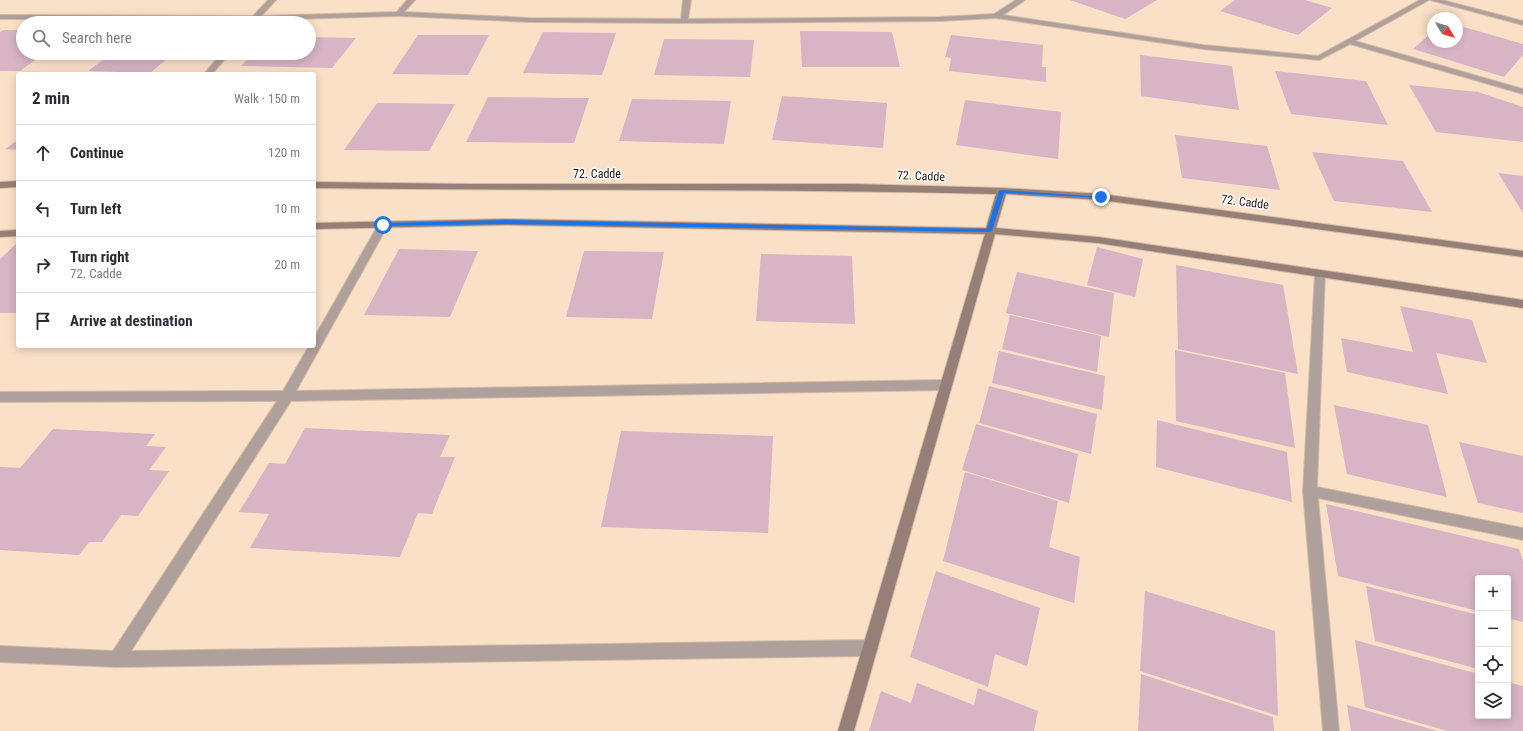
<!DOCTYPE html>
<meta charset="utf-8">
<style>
body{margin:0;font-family:"Roboto Condensed",sans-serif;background:#f2f2f3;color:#2b2b33}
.controls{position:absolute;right:12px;bottom:12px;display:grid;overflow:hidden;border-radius:4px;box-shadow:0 2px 10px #0003}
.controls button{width:36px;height:36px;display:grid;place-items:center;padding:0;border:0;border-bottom:1px solid #e1e1e2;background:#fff;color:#2b2b33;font:20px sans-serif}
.compass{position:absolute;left:1427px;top:12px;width:36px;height:36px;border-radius:50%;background:#fff;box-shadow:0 2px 10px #0003;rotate:128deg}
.stop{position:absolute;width:12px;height:12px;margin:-9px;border:3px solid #1a73e8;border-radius:50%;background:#fff}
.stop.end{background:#1a73e8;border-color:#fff;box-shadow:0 1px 4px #0008}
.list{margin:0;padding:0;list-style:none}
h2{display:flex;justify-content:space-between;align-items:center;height:52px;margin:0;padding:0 16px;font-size:17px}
h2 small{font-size:13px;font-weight:400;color:#7c7c81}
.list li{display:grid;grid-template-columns:26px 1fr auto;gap:12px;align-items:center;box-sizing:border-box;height:56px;padding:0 16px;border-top:1px solid #e1e1e2}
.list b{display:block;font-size:15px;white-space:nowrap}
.list p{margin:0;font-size:13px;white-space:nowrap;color:#7c7c81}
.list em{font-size:13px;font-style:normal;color:#7c7c81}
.icon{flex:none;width:22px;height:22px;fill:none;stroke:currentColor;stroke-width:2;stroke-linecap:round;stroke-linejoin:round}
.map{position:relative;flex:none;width:1523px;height:731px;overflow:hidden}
.search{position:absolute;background:#fff;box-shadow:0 2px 10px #0003;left:16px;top:16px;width:300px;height:44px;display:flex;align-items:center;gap:10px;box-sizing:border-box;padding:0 14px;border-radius:22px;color:#7c7c81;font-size:15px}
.panel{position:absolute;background:#fff;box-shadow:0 2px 10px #0003;left:16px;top:72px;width:300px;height:276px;border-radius:4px}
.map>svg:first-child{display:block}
.building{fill:#d8b4c4}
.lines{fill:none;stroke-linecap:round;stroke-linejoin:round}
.minor-casing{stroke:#d3bca6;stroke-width:2}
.secondary-casing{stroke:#d3bca6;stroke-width:2}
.minor{fill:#b0a09b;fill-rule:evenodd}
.secondary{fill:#957f77;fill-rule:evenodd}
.route{fill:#1a73e8}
.labels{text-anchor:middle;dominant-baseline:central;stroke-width:3;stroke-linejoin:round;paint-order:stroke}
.street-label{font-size:12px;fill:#221910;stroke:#fff}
</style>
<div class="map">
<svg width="1523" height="731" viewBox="0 0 1523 731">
<rect width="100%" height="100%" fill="#fae0c7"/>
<!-- building -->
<path class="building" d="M1070,0H1157L1125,19Z
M1235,0H1305L1332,8L1298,35L1220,11Z
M1457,25L1523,44V55L1504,77L1413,49L1433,31V42H1457Z
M4,30H23V53H45L20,71H0V32Z
M800,31L892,32L900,67H802Z
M543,32L616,33L602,75L523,73Z
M418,35H489L468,75L392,74Z
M951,35L1043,45L1042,67H1046V82L949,71L951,58L945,57Z
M309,37L356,38L332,68L241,66L254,53H309Z
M664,39L754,40L750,77L654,75Z
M112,53H174L150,73L88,71Z
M1140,55L1232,66L1239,110L1141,96Z
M1275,71L1366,81L1388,125L1291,114Z
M1409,85L1478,92L1523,107V142L1436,132Z
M782,96L887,103L883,148L772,140Z
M488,97L589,98L574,143L466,142Z
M632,99L731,101L724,144L619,141Z
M965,100L1061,112L1058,159L956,145Z
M377,103L455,104L429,151L344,150Z
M1175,135L1267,146L1280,190L1182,178Z
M18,140V150L5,149Z
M1312,152L1403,161L1432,212L1334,201Z
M1498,173L1523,176V213Z
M16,244H18V313H0V259Z
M1097,247L1143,259L1135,297L1087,285Z
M399,249L478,251L450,317L364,315Z
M584,251L664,252L652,319L566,317Z
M761,254L852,256L855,324L756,321Z
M1176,265L1283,285L1298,374L1178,349Z
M1017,272L1114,293L1109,337L1006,313Z
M1400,306L1472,320L1487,363L1436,353L1448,394L1347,372L1341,338L1413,352Z
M1010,315L1101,336L1097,372L1002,349Z
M1175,350L1285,373L1295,448L1176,421Z
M999,351L1105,376L1102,410L992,383Z
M989,386L1097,414L1091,454L979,423Z
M1334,405L1428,425L1447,497L1347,474Z
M1157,420L1287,452L1292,502L1156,467Z
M976,424L1078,454L1069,503L962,470Z
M305,428L450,435L440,457H455L432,514L418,513L400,557L250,548L269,514L239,512L269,463L285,464Z
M53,429L155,434L146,446L166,447L149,470L169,471L138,516L121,515L102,542H89L79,555L0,550V467L20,468Z
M621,431L773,436L768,533L601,527Z
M1459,442L1523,456V513L1478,503Z
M965,472L1058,501L1049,547L1080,557L1074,603L943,561Z
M1326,504L1519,549L1523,561V622L1508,618V578H1478V611L1338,576Z
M936,571L1040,608L1027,666L995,654L988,687L910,657Z
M1366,586L1478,615V669L1375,641Z
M1145,591L1275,631L1278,716L1140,671Z
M1355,640L1478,674V716H1508V682L1523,686V731H1447L1365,707Z
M1141,674L1273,717L1274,731H1138Z
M917,683L974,705L978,688L1038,711L1034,731H869L881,691L911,703Z
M1347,705L1438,731H1351Z"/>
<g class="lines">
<!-- minor casing -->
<g class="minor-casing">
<path id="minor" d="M268,0H276L261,16L397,12L407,0H415L404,12L529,18L681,19L683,0H691L688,19L940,17L994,14L1016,0H1025L1003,15L1203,45L1318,56L1420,0H1429L1355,41L1523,89V94L1350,44L1319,60L1203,49L996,18L940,21L684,23L529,22L399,16L257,20L253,23H249V20L0,19V15L253,16Z
M1430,0H1442L1523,21V25Z
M222,53H230L212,74H204Z
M383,222L388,225L296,391L945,380L949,382L951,385L949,388L945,390L291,401L131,651L870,640L876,643L878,648L876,653L870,656L117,667L0,662V646L113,651L277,401L0,402V392L283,391L309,346H314V338L378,225Z
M1320,270L1325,273L1317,487L1523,528V540L1318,498L1339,731H1323L1303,491L1315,273Z"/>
</g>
<!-- secondary casing -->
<g class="secondary-casing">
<path id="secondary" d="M18,181V187L0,188V182Z
M314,182L469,184H853L1002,188L1101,194L1523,251V257L1101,200L1006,194L996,228L1098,237L1523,300V308L1098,243L995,234L854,731H838L985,234L504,225L314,229V223L504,219L986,228L996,194C769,188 541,191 314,188Z
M18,230V236L0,237V231Z"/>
</g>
<!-- minor -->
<use href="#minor" class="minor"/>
<!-- secondary -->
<use href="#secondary" class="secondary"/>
</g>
<!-- route -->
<path class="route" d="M1002,190L1104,197L1101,198L1004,193L992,231L989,232L504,224L383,226L380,225L383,223L504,220L987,229L999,191Z"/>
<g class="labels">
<!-- street labels -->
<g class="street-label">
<text x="597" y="174">72. Cadde</text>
<text transform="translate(921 176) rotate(2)">72. Cadde</text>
<text transform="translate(1245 202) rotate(7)">72. Cadde</text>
</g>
</g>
</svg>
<div class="controls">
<button>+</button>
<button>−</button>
<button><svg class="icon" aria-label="locate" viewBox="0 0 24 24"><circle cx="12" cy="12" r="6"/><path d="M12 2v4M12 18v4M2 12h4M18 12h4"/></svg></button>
<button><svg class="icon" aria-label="layers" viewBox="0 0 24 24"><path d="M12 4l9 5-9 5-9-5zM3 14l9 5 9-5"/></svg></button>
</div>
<svg class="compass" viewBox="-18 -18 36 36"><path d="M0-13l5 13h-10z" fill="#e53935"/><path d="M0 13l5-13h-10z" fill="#7c7c81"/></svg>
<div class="stop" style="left:383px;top:225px"></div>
<div class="stop end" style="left:1101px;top:197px"></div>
<div class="search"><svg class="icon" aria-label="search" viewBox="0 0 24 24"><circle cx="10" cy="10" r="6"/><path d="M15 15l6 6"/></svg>Search here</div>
<section class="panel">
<h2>2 min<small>Walk · 150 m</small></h2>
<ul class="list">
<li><svg class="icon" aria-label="ahead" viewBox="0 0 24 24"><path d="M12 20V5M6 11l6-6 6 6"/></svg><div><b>Continue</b></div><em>120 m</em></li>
<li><svg class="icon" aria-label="left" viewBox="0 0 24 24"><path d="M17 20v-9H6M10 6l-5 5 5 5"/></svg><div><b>Turn left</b></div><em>10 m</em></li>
<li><svg class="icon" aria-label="right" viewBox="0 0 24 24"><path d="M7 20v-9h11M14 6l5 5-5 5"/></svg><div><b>Turn right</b><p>72. Cadde</p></div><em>20 m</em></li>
<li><svg class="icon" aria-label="arrive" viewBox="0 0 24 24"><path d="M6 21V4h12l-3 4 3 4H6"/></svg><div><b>Arrive at destination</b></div></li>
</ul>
</section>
</div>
